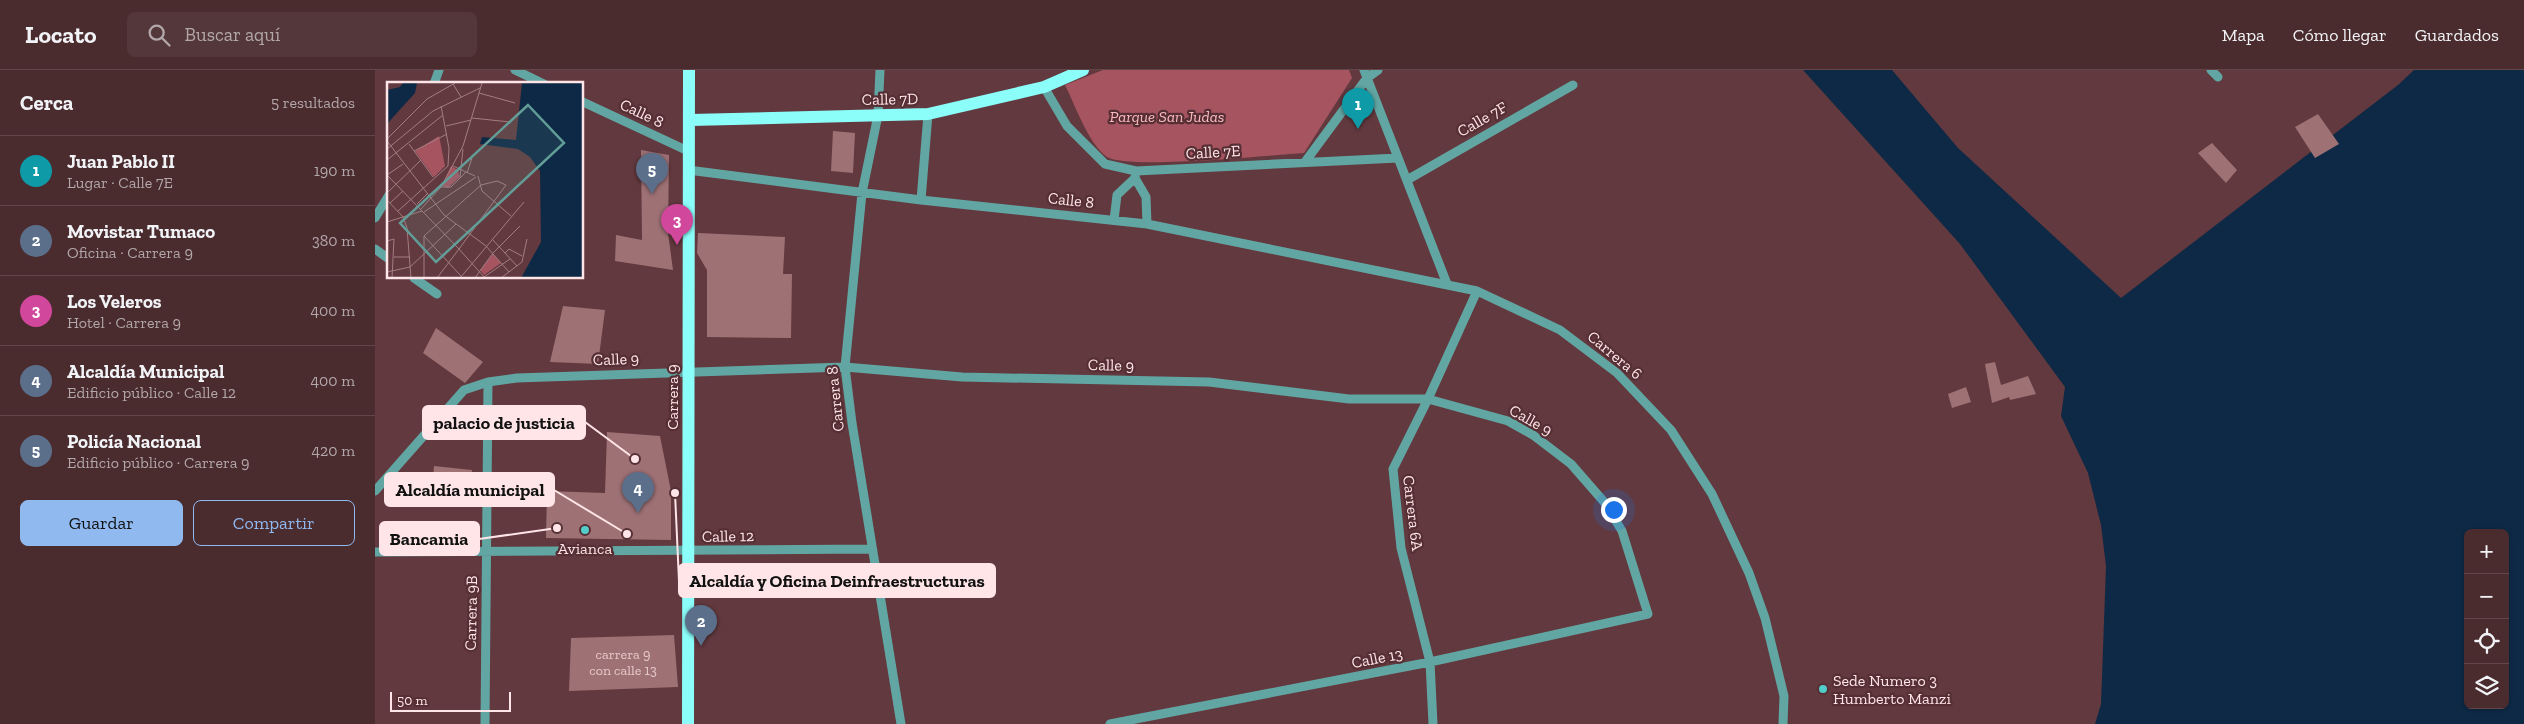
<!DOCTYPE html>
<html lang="es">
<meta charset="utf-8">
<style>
body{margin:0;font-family:"Zilla Slab",serif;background:#54373a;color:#f1f3f6}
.controls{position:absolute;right:15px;bottom:15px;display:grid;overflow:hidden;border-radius:8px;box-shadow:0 1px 4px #0004}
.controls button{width:45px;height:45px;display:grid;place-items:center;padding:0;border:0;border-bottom:1px solid #61474a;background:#4a2b2e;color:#f1f3f6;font:25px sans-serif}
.scale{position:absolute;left:15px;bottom:12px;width:121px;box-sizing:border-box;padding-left:5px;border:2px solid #ffe5e7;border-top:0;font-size:14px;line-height:18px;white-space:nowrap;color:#ffe5e7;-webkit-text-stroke:4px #562f34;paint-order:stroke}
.you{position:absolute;left:1238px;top:439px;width:18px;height:18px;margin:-12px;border:4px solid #fff;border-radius:50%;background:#1a73e8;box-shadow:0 0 0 8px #1a73e833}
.badge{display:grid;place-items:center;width:32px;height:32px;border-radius:50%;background:#90b9f0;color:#fff;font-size:16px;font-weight:700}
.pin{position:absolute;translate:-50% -41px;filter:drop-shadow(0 1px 2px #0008)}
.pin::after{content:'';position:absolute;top:26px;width:18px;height:15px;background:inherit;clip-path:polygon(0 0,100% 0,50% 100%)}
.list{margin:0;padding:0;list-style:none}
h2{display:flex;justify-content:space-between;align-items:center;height:65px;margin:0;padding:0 20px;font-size:21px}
h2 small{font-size:16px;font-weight:400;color:#b2a7aa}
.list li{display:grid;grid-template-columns:32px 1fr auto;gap:15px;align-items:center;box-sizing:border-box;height:70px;padding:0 20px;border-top:1px solid #61474a}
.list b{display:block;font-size:19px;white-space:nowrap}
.list p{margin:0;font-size:16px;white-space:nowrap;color:#b2a7aa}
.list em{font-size:16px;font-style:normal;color:#b2a7aa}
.actions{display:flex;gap:10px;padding:15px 20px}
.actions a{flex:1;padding:11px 0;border:1px solid #90b9f0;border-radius:8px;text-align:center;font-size:18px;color:#90b9f0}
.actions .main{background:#90b9f0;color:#111}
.icon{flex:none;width:28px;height:28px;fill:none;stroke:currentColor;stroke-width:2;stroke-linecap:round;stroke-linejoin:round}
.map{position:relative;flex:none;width:2149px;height:654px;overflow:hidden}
header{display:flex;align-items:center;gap:30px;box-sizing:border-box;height:70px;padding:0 25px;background:#4a2b2e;border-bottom:1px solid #61474a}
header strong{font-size:24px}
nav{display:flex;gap:28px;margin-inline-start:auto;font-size:18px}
.search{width:350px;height:45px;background:#54373a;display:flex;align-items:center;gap:12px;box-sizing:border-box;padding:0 18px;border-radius:8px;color:#b2a7aa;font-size:19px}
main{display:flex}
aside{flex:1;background:#4a2b2e}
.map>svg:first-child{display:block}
.green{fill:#a65460}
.water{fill:#0e2945;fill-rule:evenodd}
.building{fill:#9e7175}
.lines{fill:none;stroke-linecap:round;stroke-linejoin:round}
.minor{stroke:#61a6a3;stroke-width:9}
.major{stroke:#8bfefa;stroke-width:12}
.poi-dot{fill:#53cdca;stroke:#562f34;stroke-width:2}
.labels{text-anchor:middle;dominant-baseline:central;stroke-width:4.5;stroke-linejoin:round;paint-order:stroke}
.number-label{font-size:14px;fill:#e7c8ca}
.street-label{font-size:16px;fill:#ffe5e7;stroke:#562f34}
.park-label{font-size:16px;font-style:italic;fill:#fbbbc1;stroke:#562f34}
.poi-label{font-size:16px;fill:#ffe5e7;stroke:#562f34}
.inset-river{fill:none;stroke:#0e2945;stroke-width:2.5}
.inset-road{fill:none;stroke:#a17e82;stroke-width:1}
.view{fill:#639d98;fill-opacity:0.15;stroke:#639d98;stroke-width:2.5}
.inset-edge{fill:none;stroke:#ffe5e7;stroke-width:2.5}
.leader{fill:none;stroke:#ffe5e7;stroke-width:2}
.callout-dot{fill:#ffe5e7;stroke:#562f34;stroke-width:2}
.callout{fill:#ffe5e7;stroke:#ffe5e7;stroke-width:2}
.callout-label{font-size:18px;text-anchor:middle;font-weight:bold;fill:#111}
</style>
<header>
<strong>Locato</strong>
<div class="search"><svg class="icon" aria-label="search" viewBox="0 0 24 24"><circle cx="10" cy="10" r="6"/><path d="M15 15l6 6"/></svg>Buscar aquí</div>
<nav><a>Mapa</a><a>Cómo llegar</a><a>Guardados</a></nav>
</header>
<main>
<aside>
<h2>Cerca<small>5 resultados</small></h2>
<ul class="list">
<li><span class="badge" style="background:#0f9aa8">1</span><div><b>Juan Pablo II</b><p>Lugar · Calle 7E</p></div><em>190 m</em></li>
<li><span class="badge" style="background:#5c6f8a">2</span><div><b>Movistar Tumaco</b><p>Oficina · Carrera 9</p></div><em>380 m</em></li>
<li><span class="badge" style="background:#d1479c">3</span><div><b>Los Veleros</b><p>Hotel · Carrera 9</p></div><em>400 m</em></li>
<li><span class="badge" style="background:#5c6f8a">4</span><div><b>Alcaldía Municipal</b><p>Edificio público · Calle 12</p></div><em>400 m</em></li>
<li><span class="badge" style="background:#5c6f8a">5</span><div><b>Policía Nacional</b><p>Edificio público · Carrera 9</p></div><em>420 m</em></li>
</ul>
<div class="actions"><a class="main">Guardar</a><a>Compartir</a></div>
</aside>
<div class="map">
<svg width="2149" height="654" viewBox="0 0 2149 654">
<rect width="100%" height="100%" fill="#62393e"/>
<!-- green -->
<path class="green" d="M728,0H974L977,8L929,83C896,85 753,100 732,87C714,75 700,35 690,15Z"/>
<!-- water -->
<path class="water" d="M1428,0H1517L1583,78L1746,228L2023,15L2039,0H2149V654H1720L1726,634L1731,496L1726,455L1713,403L1686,346L1690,317L1585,174ZM2093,463H2130V635H2093Z"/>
<!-- building -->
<path class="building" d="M1943,44L1964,74L1940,88L1920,57Z
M458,61L480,63L478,103L456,101Z
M1837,73L1862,100L1851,113L1823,83Z
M266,80L294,85L293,163L298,200L240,191L241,165L267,170Z
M323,163L410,167L408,204H417L416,268L332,267V200L322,183Z
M188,236L230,240L223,294L175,292Z
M61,258L108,292L90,313L48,283Z
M1620,292L1626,315L1653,306L1661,324L1635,330L1634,327L1617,333L1610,294Z
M1591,317L1596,332L1577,338L1573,324Z
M232,362L285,366L296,421V470L171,468L172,421L230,423Z
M59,396L97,400L95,421L57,418Z
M299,565L303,617L194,621L196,568Z"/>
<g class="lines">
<!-- minor -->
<path class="minor" d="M140,0L169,14
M505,0L503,45L487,123L470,297L477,353L526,654
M989,0L1072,214
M1836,0L1843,7
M59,14L64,0
M669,17L692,56L730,94L761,101L1023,88
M208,32L313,81
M930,92L992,8L1003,0
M313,100L546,130L772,154L1102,221L1185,260L1242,303L1296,360L1337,424L1374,503L1390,548L1409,626L1408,654
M760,108L771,127L772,154
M1032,110L1198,15
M546,130L553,44
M0,148L14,125
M739,150L742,125L760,108L761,101
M0,179L14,189
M39,208L62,224
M0,421L89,320L113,312L142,308L470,297L587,307L834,312L974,329H1053L1133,351L1158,365L1196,394L1230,433L1247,461L1273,544L1055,592L735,654
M0,482L497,479
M110,654L113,312
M1058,654L1055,592L1026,478L1018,399L1053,329L1102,221"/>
<!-- major -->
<path class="major" d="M316,50L553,44L669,17L708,0
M313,654L314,0"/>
</g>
<!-- markers -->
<g class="poi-dot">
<circle cx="210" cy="460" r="5"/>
<circle cx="1448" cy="619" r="5"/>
</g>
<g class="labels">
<!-- number labels -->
<g class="number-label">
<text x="248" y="584">carrera 9<tspan x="248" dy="16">con calle 13</tspan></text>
</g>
<!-- street labels -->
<g class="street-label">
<text transform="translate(515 29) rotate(-1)">Calle 7D</text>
<text transform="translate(267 43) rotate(25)">Calle 8</text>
<text transform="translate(1107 49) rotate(-30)">Calle 7F</text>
<text transform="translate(838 82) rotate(-3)">Calle 7E</text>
<text transform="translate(696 130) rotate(6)">Calle 8</text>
<text transform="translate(1240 285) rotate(40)">Carrera 6</text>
<text transform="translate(241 289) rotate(-2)">Calle 9</text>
<text transform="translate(736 295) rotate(1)">Calle 9</text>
<text transform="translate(297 327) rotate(-90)">Carrera 9</text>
<text transform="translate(460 329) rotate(-96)">Carrera 8</text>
<text transform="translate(1156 350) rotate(29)">Calle 9</text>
<text transform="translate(1038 443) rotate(83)">Carrera 6A</text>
<text transform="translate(353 466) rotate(-1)">Calle 12</text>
<text transform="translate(96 543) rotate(-89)">Carrera 9B</text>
<text transform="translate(1002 588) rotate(-11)">Calle 13</text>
</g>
<!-- park labels -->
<g class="park-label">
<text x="792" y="46">Parque San Judas</text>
</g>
<!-- poi labels -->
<g class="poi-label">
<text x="210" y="478">Avianca</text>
<text x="1458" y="610" text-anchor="start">Sede Numero 3<tspan x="1458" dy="18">Humberto Manzi</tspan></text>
</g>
</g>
<!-- overview -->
<g transform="translate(12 12)">
<rect width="196" height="196" fill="#62393e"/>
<path d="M52,54L58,84L47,95L28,69ZM64,84L71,88L73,95L61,106L55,104ZM106,172L114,181L97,193L93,188Z" fill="#a65460"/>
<path d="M16,1H30L28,11L0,42V8L13,5ZM135,1H196V196H134L154,160L153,89L143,75L131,67L93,62L95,55L129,58Z" fill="#0e2945"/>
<path class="inset-river" d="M147,176L197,182M162,179L197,185"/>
<path class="inset-road" d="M66,2L74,15M92,11L128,21M54,24L62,66L61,84M85,36L123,40M59,44L84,38M0,57L40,17L68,1M0,59L57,133L99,164L122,190M22,62L46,95M0,67L46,29L93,6M27,69L60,52M0,78L56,33M66,84L88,94M80,91L85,76M0,93L16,82M0,93L72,167L50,196M91,94L95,109L124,134M73,95L76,67M54,105H64L79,90M0,111L34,78M0,118L16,135L20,146L24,196M3,121L16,109M30,122L41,111M34,127L54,105L76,64L95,1M11,129L61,84M37,130L89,95M0,140L35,129M37,154L74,194M105,157L130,184M0,159L7,157L5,196M118,171L122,167L135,174M7,175H23M0,190L23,185L69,142M97,195L123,177M37,196V154L94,103L110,99L119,103L72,167L98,196M73,196L137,120M88,196L106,171L133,144M114,196L135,180L140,157"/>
<path class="view" d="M141,23L177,61L49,180L13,141Z"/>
<rect width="196" height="196" class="inset-edge"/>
</g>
<!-- callouts -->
<path class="leader" d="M260 389L210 352M252 464L179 420M182 458L104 469M300 423L304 511"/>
<g class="callout-dot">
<circle cx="260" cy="389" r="5"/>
<circle cx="252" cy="464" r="5"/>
<circle cx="182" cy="458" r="5"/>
<circle cx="300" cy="423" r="5"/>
</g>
<g class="callout">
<rect x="48" y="336" width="162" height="33" rx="5"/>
<rect x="10" y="403" width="169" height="33" rx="5"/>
<rect x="5" y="452" width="99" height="33" rx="5"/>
<rect x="304" y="494" width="316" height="33" rx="5"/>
</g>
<g class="callout-label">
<text x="129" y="359">palacio de justicia</text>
<text x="95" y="426">Alcaldía municipal</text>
<text x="54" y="475">Bancamia</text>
<text x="462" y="517">Alcaldía y Oficina Deinfraestructuras</text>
</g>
</svg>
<div class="controls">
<button>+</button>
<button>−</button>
<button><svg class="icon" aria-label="locate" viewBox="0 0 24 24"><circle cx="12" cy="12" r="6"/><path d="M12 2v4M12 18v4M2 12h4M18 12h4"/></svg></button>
<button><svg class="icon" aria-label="layers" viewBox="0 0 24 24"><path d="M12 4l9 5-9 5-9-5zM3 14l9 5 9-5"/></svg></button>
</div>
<div class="scale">50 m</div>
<div class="you"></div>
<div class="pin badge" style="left:983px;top:59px;background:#0f9aa8">1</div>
<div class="pin badge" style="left:326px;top:576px;background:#5c6f8a">2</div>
<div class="pin badge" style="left:302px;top:175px;background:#d1479c">3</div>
<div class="pin badge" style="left:263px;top:443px;background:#5c6f8a">4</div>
<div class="pin badge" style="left:277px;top:124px;background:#5c6f8a">5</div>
</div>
</main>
